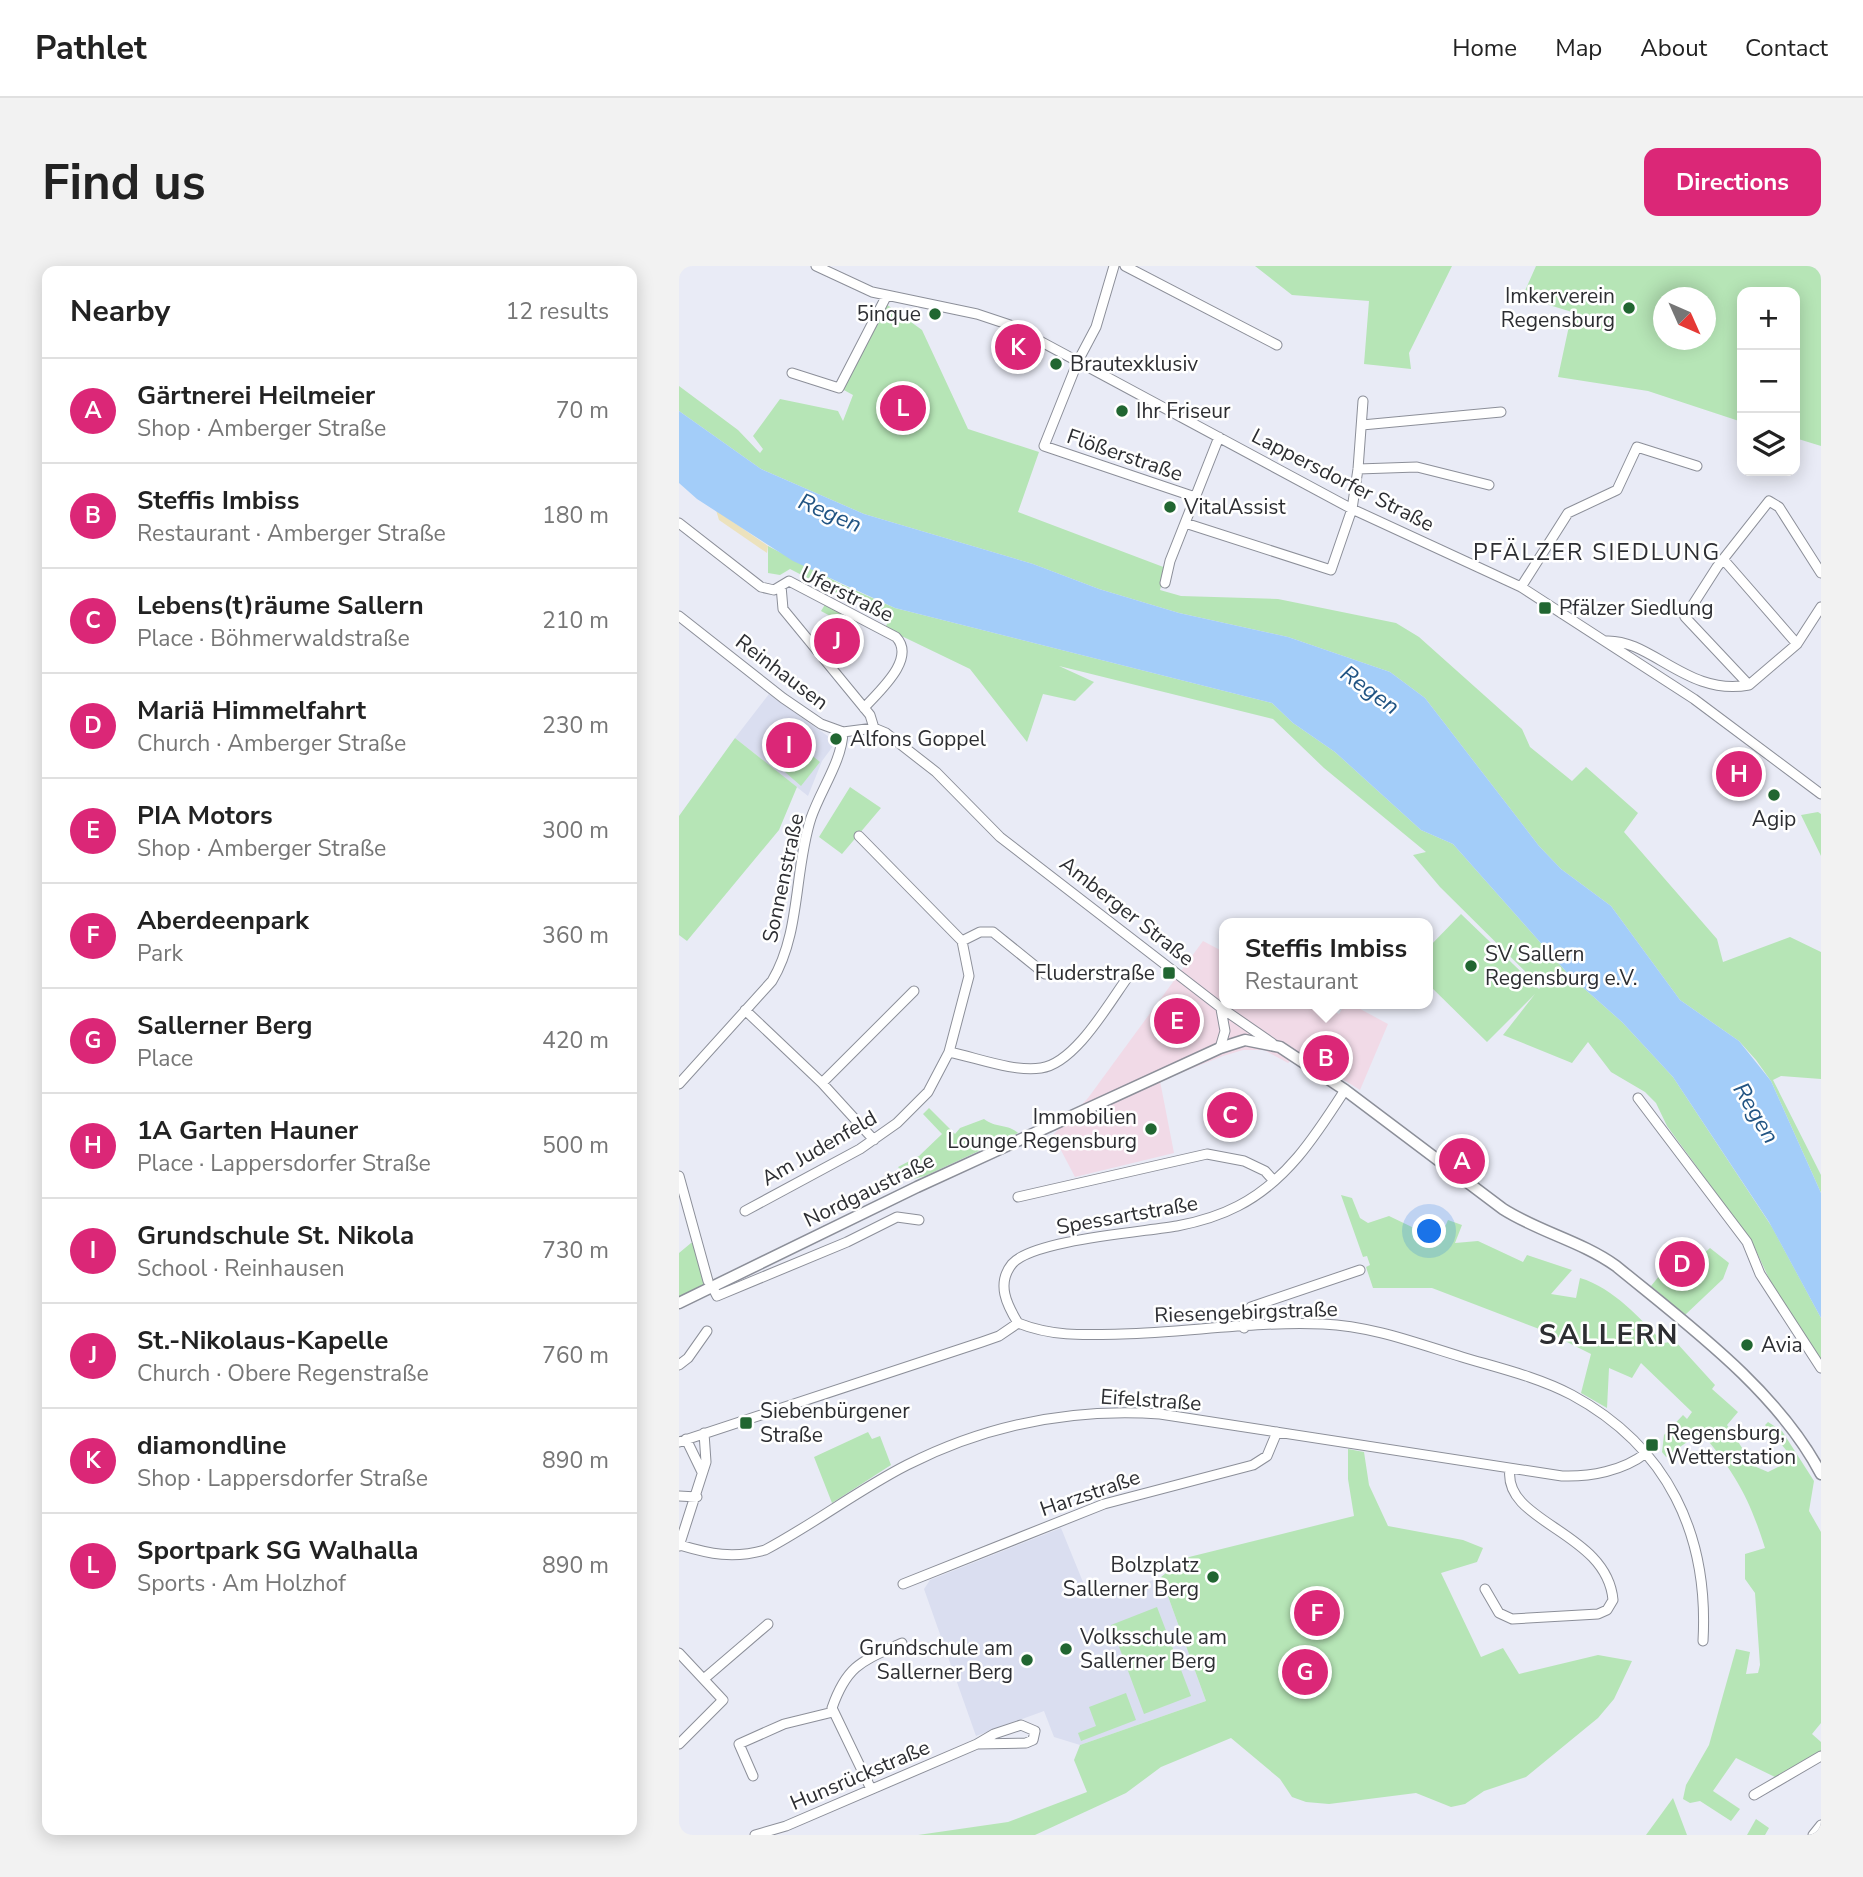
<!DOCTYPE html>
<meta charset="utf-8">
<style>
body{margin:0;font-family:"Nunito Sans",sans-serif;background:#f2f2f2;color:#222}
.controls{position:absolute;right:21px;top:21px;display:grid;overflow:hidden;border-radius:14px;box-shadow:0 4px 18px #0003}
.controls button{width:63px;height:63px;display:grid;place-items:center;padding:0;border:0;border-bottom:2px solid #e0e0e0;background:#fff;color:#222;font:35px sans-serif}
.compass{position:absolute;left:974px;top:21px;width:63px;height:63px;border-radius:50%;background:#fff;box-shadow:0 4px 18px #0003;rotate:135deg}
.you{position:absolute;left:751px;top:966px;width:24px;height:24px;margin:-18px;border:5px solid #fff;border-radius:50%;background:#1a73e8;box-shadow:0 0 0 10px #1a73e833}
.badge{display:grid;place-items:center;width:46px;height:46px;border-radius:50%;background:#db2777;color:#fff;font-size:23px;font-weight:700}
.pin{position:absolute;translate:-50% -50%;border:4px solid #fff;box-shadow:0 2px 7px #0006}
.popup{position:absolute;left:540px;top:652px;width:214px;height:91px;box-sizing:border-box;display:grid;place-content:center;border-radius:14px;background:#fff;filter:drop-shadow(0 2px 5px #0005);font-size:23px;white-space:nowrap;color:#767676}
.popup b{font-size:26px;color:#222}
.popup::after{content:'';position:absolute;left:50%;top:100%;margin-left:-14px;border:14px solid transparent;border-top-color:#fff}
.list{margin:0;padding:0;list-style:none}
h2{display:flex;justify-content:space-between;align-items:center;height:91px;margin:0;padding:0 28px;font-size:30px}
h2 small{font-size:23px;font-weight:400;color:#767676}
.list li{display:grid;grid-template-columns:46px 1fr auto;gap:21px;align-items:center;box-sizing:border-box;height:105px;padding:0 28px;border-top:2px solid #e0e0e0}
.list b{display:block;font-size:26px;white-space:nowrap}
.list p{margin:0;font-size:23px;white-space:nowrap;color:#767676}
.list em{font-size:23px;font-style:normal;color:#767676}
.icon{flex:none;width:38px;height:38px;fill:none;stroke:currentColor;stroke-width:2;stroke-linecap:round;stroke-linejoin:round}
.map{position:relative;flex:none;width:1142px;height:1569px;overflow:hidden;border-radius:14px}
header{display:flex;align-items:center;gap:42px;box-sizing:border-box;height:98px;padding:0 35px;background:#fff;border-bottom:2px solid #e0e0e0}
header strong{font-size:33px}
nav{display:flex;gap:38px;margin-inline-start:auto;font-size:24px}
.intro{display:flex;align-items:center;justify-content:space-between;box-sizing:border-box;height:168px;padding:0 42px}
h1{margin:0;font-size:49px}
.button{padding:18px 32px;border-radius:14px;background:#db2777;color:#fff;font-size:24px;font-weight:700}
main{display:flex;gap:42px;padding:0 42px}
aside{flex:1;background:#fff;border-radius:14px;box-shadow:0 4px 18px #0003}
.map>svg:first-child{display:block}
.commercial{fill:#f1dae7}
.built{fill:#dadef0}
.green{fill:#b6e5b6;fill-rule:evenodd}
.sand{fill:#ece2bd}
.water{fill:#a3cdf9}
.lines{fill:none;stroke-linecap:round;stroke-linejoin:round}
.minor-casing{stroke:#8c8f99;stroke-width:11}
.major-casing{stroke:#8c8f99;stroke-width:13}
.minor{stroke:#fff;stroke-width:9}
.major{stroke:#fff;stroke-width:10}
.poi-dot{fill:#216631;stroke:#fff;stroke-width:2.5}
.labels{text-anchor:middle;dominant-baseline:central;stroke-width:5;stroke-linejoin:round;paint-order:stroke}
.poi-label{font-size:21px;fill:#2d2e32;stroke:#fff;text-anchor:start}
.street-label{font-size:21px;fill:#2d2e32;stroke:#fff}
.water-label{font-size:23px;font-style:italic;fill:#215483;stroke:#fff}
.neighbourhood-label{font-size:23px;letter-spacing:2px;fill:#2d2e32;stroke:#fff}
.district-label{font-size:28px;font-weight:bold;letter-spacing:2px;fill:#2d2e32;stroke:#fff}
</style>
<header>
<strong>Pathlet</strong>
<nav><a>Home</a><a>Map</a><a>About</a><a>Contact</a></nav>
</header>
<div class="intro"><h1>Find us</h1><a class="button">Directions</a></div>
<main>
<aside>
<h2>Nearby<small>12 results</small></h2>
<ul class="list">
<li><span class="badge">A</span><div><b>Gärtnerei Heilmeier</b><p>Shop · Amberger Straße</p></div><em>70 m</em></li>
<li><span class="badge">B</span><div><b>Steffis Imbiss</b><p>Restaurant · Amberger Straße</p></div><em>180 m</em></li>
<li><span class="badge">C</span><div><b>Lebens(t)räume Sallern</b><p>Place · Böhmerwaldstraße</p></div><em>210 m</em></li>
<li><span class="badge">D</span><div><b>Mariä Himmelfahrt</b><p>Church · Amberger Straße</p></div><em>230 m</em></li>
<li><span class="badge">E</span><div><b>PIA Motors</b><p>Shop · Amberger Straße</p></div><em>300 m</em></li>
<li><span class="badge">F</span><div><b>Aberdeenpark</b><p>Park</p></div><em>360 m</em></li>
<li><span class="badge">G</span><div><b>Sallerner Berg</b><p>Place</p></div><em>420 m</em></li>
<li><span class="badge">H</span><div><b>1A Garten Hauner</b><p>Place · Lappersdorfer Straße</p></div><em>500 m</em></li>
<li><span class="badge">I</span><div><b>Grundschule St. Nikola</b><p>School · Reinhausen</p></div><em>730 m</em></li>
<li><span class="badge">J</span><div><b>St.-Nikolaus-Kapelle</b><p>Church · Obere Regenstraße</p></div><em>760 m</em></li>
<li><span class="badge">K</span><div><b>diamondline</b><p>Shop · Lappersdorfer Straße</p></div><em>890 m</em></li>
<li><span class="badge">L</span><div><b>Sportpark SG Walhalla</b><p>Sports · Am Holzhof</p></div><em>890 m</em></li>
</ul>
</aside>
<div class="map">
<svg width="1142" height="1569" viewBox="0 0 1142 1569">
<rect width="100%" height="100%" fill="#e9ebf6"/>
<!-- commercial -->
<path class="commercial" d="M524,675L545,686L546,738H642L660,748L666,738H672L709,758L681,824L621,787L609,797L585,784H564L544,790L481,815L495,887L396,911L374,869L409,832Z"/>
<!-- built -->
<path class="built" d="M90,428L157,476L143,495L129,530L56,472Z
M382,1262L406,1321L417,1330H432L482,1311L527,1435L401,1479L375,1471L365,1445L297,1470L245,1323L251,1314Z"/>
<!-- green -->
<path class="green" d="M576,0H773L730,87L732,103L685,98L690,35L613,29Z
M857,0H1142V180L1116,172V26H1063V156L969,125L879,111L893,46L857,35L841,36ZM985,32H1027V74H985Z
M207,38L243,64L289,163L360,186L339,246L487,302L481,324L502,330L599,333L717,357L740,371L843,463L851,481L893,515L907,501L959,547L945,566L1038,673L1044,696L1111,671L1142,686V813L1102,810L1094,814L1142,909V927L1092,815L1077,794L1060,775L1001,734L932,640L882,603L860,580L746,432L711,406L609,371L500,347L420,323L354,298L185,248L82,203L0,145V120L59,164L81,187L84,183L74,170L101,133L159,145L164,155L174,129L163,123Z
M89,280L162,318L216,342L593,437L614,457L656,486L742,564L774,578L891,710L943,756L994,811L1093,961L1142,1052V1095L1093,1019L1073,976L988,860L977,837L966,826L932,806L909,776L893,797L824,769L856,728L808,776L749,718V682L782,648L860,723L862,721L761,621L734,589L747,586L645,502L594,453L380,400L415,416L396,435L364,428L348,476L291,403L206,362L213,348L156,326L111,303L101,309L89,307Z
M147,337L170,349L166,358L142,345Z
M56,472L118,521L100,564L8,675L0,669V550Z
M125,483L141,496L122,520L106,506Z
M171,521L202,542L163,588L140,571Z
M1139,546L1142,548V590L1122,549Z
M250,842L276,868L281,862L305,853C316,862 330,858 339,867L246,910L230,914L219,901L240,890L263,868L244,848Z
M662,929L673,932L681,952L689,957L710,950L760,974L769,954L783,959L776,977L799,975L844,996L848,989L893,1004L872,1028L897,1032L901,1012C935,1022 961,1053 985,1077L996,1075L1036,1119L1033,1123L1059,1146L1048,1159L1075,1200L1089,1206L1107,1197V1184L1086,1159L1089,1156L1103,1165L1135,1215L1130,1245L1142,1266V1457L1133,1468L1142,1476V1488L1098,1512L1057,1492L1034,1525L1061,1543L1052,1555L1021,1535L1011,1537L1004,1533L1007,1519L1030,1479L1057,1383L1071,1386L1067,1408L1079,1407L1081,1399L1076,1327L1066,1313V1288L1086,1282C1070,1231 1056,1207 1022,1166L987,1191L983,1186L985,1169L1004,1149L1008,1153L1013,1146L962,1097L953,1112L930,1102L928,1142L902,1127L912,1088L868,1066L753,1022H694L687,1001L691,999L688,990L684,991Z
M12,977H15L28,1019L0,1031V987Z
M1031,982L1050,997L1044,1013L1006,1049L972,1020L998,988L1004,990L990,1008L999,1016L1004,1011L1001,1009Z
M189,1166L193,1173L201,1170L212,1199L153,1237L135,1191Z
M669,1183L685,1186L690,1219L709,1260L784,1274L804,1282L798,1296L762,1307L802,1391L824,1382L840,1408L919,1389L953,1395L935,1433L919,1452L847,1511L805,1525L786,1538L772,1541L737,1527L650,1538L627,1536L613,1531L601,1513L552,1472L482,1501L447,1527L356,1569H239L329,1556L408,1526L395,1494L401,1479L527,1435L482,1311L506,1292L675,1250L669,1213Z
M478,1341L512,1430L465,1448L432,1359Z
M447,1427L457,1454L402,1475L399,1467L417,1460L410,1441Z
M994,1532L1008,1569H967Z
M1077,1553L1090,1562L1086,1569H1068Z"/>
<!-- sand -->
<path class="sand" d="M37,244L89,280L88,287L40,254Z"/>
<!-- water -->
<path class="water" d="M0,145L82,203L185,248L354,298L420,323L500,347L609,371L711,406L746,432L860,580L882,603L932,640L1001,734L1060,775L1092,815L1142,927V1052L1090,956L994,811L943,756L891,710L774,578L742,564L656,486L614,457L593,437L216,342L114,295L18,233L0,217Z"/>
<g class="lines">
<!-- minor casing -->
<g class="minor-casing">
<path id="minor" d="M137,0L193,26L298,48L331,59L673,243L842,321L1015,433L1142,528
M435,0L417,61L399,95L365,180L516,231
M446,0L598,79
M113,107L160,122L208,29
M683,159L822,146
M679,203L738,201L810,219
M0,257L82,321L95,324L110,315L217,371C238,393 199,426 185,442
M506,257L652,304L673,243L679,203L684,135
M1044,293L1118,378
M486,317L491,295L540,171
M102,320L104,343L191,449L195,462
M842,321L889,247L938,224L958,181L1018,200
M0,350L104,432L142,458L164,466L195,462L207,467L257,506L321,571L541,741L593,777
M926,375C972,372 1008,431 1070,419L1006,351L1038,301L1090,235L1100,241L1142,307
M1070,419L1118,378L1142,341
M283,675L301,666H314L366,708
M66,744L143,817L195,874
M541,782L546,765L542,743
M270,786C299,792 334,806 362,802C397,797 431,735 451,708
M143,817L235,725
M0,818L93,715C122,667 115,604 132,552C142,523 163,495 164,466
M959,832L1068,976L1081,1008L1142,1102
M0,910L29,1015
M339,931L528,888L565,895L586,905L595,915
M66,945L181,883L218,857L249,826L270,786L290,710L283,675L180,570
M34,1022L38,1030L168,976L218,951L240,954
M339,1057C374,1071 407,1069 443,1068C509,1066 580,1055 644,1058C692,1060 737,1077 783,1091C820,1102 859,1111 893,1129C989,1181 1030,1269 1024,1375
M339,1057C328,1039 317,1018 333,998C353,974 464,966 498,960C519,956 540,950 559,940C608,915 637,869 666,824
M565,1062L566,1049L572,1041L681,1004
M0,1099L9,1092L28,1065
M7,1173L23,1206
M0,1176L303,1076L320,1070L339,1057
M0,1230L18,1231
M1,1279C31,1288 54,1293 86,1284C135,1258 179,1224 228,1199C307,1159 393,1142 481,1148L883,1210C911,1211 944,1205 967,1187
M0,1280L27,1196L25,1167
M224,1318L425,1238L574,1199L588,1190L598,1166
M806,1323L820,1347L833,1353L919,1348L928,1344L934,1334C928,1265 823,1257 831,1203
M0,1387L44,1434L0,1478
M26,1412L89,1358
M74,1510L60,1478L105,1458L154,1446
M192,1523L153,1442C168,1399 183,1395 223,1377
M1075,1529L1142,1490
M76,1569L107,1560L298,1478L315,1468L342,1459L356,1465L354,1474L347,1477L298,1478
M1134,1569L1142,1559"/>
</g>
<!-- major casing -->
<g class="major-casing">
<path id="major" d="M0,1037L238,921L541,782L566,774L601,781L666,824L824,943C860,966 902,975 937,1000C1009,1059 1099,1125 1142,1208"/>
</g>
<!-- minor -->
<use href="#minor" class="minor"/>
<!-- major -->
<use href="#major" class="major"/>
</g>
<!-- markers -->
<g class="poi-dot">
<circle cx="950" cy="42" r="7"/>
<circle cx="256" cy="48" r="7"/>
<circle cx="377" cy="98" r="7"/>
<circle cx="443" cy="145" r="7"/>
<circle cx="491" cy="241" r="7"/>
<rect x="859" y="335" width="14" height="14" rx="3.5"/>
<circle cx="157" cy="473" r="7"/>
<circle cx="1095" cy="529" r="7"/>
<circle cx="792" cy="700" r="7"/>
<rect x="483" y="700" width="14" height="14" rx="3.5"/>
<circle cx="472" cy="863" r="7"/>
<circle cx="1068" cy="1079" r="7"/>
<rect x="60" y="1150" width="14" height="14" rx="3.5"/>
<rect x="966" y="1172" width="14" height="14" rx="3.5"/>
<circle cx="534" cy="1311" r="7"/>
<circle cx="387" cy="1383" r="7"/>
<circle cx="348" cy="1394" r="7"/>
</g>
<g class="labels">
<!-- poi labels -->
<g class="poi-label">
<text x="936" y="30" text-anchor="end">Imkerverein<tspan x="936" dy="24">Regensburg</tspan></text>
<text x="242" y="48" text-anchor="end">5inque</text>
<text x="391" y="98">Brautexklusiv</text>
<text x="457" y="145">Ihr Friseur</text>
<text x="505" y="241">VitalAssist</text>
<text x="880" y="342">Pfälzer Siedlung</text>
<text x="171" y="473">Alfons Goppel</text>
<text x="1095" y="553" text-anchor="middle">Agip</text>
<text x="806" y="688">SV Sallern<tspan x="806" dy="24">Regensburg e.V.</tspan></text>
<text x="476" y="707" text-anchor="end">Fluderstraße</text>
<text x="458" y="851" text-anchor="end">Immobilien<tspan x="458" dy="24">Lounge Regensburg</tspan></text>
<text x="1082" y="1079">Avia</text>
<text x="81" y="1145">Siebenbürgener<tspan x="81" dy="24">Straße</tspan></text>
<text x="987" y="1167">Regensburg,<tspan x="987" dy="24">Wetterstation</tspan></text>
<text x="520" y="1299" text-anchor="end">Bolzplatz<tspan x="520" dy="24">Sallerner Berg</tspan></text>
<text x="401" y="1371">Volksschule am<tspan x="401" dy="24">Sallerner Berg</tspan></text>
<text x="334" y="1382" text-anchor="end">Grundschule am<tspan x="334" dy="24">Sallerner Berg</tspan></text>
</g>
<!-- street labels -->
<g class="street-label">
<text transform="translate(446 189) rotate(19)">Flößerstraße</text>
<text transform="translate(664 214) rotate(27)">Lappersdorfer Straße</text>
<text transform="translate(168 328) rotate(26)">Uferstraße</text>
<text transform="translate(103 406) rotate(37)">Reinhausen</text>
<text transform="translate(104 612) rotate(-78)">Sonnenstraße</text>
<text transform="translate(448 645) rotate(38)">Amberger Straße</text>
<text transform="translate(140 882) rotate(-30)">Am Judenfeld</text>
<text transform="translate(190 924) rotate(-26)">Nordgaustraße</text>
<text transform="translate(448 949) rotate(-10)">Spessartstraße</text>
<text transform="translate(567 1046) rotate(-2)">Riesengebirgstraße</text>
<text transform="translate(472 1134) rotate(4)">Eifelstraße</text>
<text transform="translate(411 1227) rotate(-19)">Harzstraße</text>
<text transform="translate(181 1509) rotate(-23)">Hunsrückstraße</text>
</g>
<!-- water labels -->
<g class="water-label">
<text transform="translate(151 247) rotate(23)">Regen</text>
<text transform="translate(691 424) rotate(36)">Regen</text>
<text transform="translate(1077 847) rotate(59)">Regen</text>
</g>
<!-- neighbourhood labels -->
<g class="neighbourhood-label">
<text x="918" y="286">PFÄLZER SIEDLUNG</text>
</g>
<!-- district labels -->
<g class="district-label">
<text x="930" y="1069">SALLERN</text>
</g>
</g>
</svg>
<div class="controls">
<button>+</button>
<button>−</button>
<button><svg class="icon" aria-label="layers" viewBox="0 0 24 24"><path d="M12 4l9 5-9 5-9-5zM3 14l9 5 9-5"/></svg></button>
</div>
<svg class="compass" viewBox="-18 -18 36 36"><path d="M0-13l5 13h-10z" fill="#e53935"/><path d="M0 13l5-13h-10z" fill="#767676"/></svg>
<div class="you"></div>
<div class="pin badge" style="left:783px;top:895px">A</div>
<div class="pin badge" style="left:647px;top:792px">B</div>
<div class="popup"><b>Steffis Imbiss</b>Restaurant</div>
<div class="pin badge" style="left:551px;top:849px">C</div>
<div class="pin badge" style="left:1003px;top:998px">D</div>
<div class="pin badge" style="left:498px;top:755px">E</div>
<div class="pin badge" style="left:638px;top:1347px">F</div>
<div class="pin badge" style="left:626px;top:1406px">G</div>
<div class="pin badge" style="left:1060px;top:508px">H</div>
<div class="pin badge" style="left:110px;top:479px">I</div>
<div class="pin badge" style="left:158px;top:375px">J</div>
<div class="pin badge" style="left:339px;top:81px">K</div>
<div class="pin badge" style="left:224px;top:142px">L</div>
</div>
</main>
